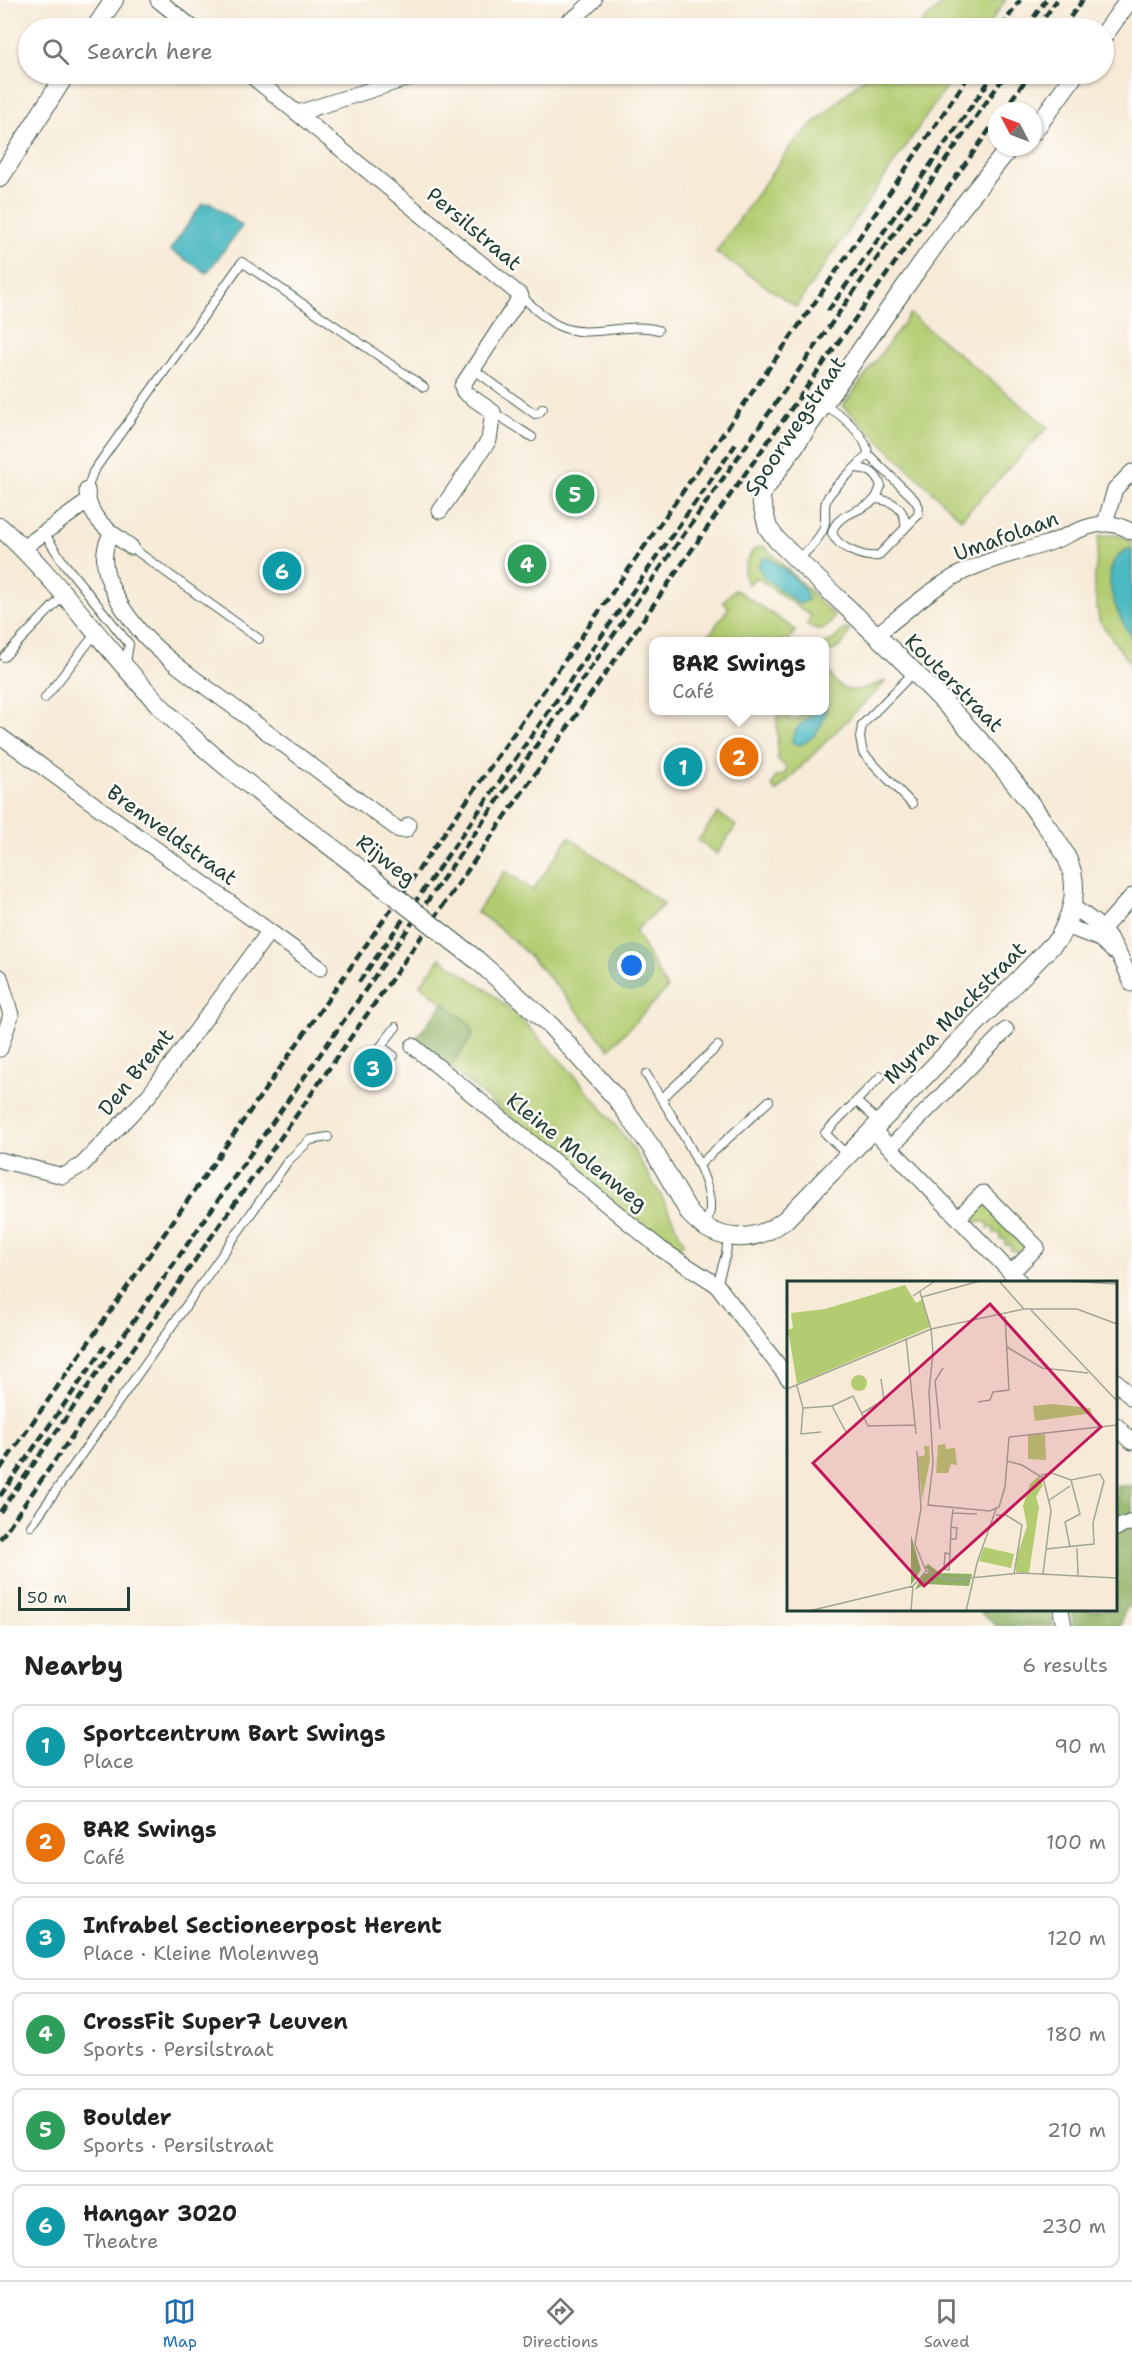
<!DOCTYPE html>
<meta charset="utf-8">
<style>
body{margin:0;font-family:"Shantell Sans",sans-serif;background:#f6f6f6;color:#222}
.compass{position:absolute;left:988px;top:102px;width:54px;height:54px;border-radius:50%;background:#fff;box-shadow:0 2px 4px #0004;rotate:312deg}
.scale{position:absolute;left:18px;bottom:15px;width:112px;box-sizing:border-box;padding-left:6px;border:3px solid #1f3d34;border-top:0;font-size:16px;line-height:21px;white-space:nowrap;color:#1f3d34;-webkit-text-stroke:4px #fdfcf7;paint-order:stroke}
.you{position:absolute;left:632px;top:966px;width:21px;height:21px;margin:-15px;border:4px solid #fff;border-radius:50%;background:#1a73e8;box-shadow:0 0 0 9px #1a73e833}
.badge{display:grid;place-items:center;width:39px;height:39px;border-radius:50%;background:#1f6fb2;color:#fff;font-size:20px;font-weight:700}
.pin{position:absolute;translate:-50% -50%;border:3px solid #fff;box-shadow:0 2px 6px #0006}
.popup{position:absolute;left:649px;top:637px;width:180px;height:78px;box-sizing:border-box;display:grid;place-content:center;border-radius:12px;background:#fff;filter:drop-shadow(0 2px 4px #0005);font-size:20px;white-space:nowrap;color:#767676}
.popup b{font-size:22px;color:#222}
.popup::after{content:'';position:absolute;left:50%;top:100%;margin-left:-12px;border:12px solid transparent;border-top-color:#fff}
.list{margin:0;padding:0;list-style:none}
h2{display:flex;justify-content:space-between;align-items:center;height:78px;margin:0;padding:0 24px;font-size:26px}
h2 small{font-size:20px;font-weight:400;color:#767676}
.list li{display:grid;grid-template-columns:39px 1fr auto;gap:18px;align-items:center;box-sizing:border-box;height:84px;margin:0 12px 12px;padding:0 12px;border:2px solid #e0e0e0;border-radius:12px}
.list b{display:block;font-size:22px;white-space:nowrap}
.list p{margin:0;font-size:20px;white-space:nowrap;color:#767676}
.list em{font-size:20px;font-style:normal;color:#767676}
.icon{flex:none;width:33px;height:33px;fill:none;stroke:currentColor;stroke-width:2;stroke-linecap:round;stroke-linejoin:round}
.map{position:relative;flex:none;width:1132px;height:1626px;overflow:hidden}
.search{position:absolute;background:#fff;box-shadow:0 2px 4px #0004;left:18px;right:18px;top:18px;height:66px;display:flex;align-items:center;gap:15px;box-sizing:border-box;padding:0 21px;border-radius:33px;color:#767676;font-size:22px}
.sheet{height:654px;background:#fff}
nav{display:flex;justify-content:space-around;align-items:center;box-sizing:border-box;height:84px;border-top:2px solid #e0e0e0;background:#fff;font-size:16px;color:#767676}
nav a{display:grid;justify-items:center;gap:3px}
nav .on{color:#1f6fb2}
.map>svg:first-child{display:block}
.green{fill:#b4cc71;stroke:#6a8452;stroke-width:1.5}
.forest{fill:#8fb063;stroke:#57764c;stroke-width:1.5}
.water{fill:#4bb9c2;stroke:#357b7b;stroke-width:1.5}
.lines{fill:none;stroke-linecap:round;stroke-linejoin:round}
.service-casing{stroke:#3f574c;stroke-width:10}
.minor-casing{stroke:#3f574c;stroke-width:17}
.tertiary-casing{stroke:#3f574c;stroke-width:20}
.service{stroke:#fff;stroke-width:8}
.minor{stroke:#fff;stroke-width:15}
.tertiary{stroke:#fff;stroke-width:18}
.rail{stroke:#1f3d34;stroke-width:4.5;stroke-dasharray:9 4.5;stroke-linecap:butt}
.tertiary-bridge-casing{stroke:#3f574c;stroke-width:20;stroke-linecap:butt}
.tertiary-bridge{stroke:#fff;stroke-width:18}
.labels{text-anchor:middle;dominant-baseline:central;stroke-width:5;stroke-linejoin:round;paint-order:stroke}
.street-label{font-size:21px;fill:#1f3d34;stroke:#fdfcf7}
.inset-road{fill:none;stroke:#a1a596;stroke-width:1.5}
.view{fill:#c2185b;fill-opacity:0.15;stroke:#c2185b;stroke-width:3}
.inset-edge{fill:none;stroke:#1f3d34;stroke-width:3}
</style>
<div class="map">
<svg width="1132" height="1626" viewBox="0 0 1132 1626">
<rect width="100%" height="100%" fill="#fdfcf7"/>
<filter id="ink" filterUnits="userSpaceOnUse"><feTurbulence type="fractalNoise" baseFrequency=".0167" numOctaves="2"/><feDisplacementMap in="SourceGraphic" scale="12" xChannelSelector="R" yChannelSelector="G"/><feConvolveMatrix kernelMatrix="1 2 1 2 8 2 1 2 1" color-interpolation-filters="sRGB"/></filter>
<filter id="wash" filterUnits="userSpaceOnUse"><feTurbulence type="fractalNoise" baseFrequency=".008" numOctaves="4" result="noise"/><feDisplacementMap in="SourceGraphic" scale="24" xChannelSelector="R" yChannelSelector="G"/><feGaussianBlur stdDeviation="1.35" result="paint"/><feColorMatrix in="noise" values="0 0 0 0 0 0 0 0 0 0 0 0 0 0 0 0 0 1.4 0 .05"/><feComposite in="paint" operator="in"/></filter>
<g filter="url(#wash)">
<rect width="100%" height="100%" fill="#f7ead7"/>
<!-- green -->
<path class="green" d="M947,0H1006L986,28H916Z
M868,74H955L796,307L716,252L793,143Z
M910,314L1048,427L961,519L843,406Z
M1113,535L1123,537L1132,543V667L1099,620L1094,586L1099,536Z
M764,546L834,615C831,630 818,632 806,625L811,616L756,577L749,585C739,572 746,562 754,549Z
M734,590L738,591L796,630L788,641H705L729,607L723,602Z
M844,629L850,630C844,644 840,650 825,653V643L832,641Z
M825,672L830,673C843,700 863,689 886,681L776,792L772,786L776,776L784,775L787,768L778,760L777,716L788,715V719H799L800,715L808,714V711L825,710Z
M718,813L736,826L717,854L698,840Z
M569,837L664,904L635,931L667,989L609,1049C568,1001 530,947 477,912L505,871L533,890Z
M440,958L490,992L521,1019L580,1081L630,1144L663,1199L684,1243L680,1247H665L450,1067L473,1035L470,1024L420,985Z
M982,1206H988L1027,1246L1017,1261L1009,1260L1004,1256H1016L1017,1251L1011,1250V1245H1005V1239H1000V1233H994V1228H988V1222H977L972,1218L974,1212Z"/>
<!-- forest -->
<path class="forest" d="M444,1003L470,1024L473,1035L450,1067L416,1038Z
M1132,1485V1604L1125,1609L1121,1626H1073L1071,1610H1116V1487Z
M978,1610H1050L1054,1626H996Z"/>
<!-- water -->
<path class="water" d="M211,203L242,226L207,273L170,250L202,204Z
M1128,549L1132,550V637C1116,615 1094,565 1128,549Z
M763,558H769C782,568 806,583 808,600L799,604L764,577L758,566Z
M826,699C828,719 818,737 800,745L792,743C792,727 806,722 815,711L825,710Z"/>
</g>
<g filter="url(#ink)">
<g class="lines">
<!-- service casing -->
<g class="service-casing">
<path id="service" d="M521,296C532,305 544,319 557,325C588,341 626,321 658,330
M473,369L535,414L539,413L543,408
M493,412L532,437
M857,468C871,470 876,473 881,486C879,490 878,496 874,500C862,512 836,513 832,533C838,548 863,558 878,556L918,515L919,507L914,499L868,454
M87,490L93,472L242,262L424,387
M876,499C892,500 907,509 905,528
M44,533L63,562L129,644L126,663
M131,547L259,639
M798,560C807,550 824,536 825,522C826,514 823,507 827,499C831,488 859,466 868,454C867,437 839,410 823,406
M4,657L64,595
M45,698L96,633
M912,804L863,753L860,738L862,725L913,673
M394,1056L381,1046L396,1027
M646,1074C665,1106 712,1172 710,1208C710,1214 707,1221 706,1226
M661,1099L718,1046
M856,1101L879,1122
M847,1155L825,1133L881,1076
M699,1165L769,1101
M717,1285L726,1254L728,1238
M31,1526L288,1161L310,1140L328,1137"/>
</g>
<!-- minor casing -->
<g class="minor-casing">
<path id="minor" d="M158,0L193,28
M558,28L577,16L594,0
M249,74L521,296L462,386L464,392L493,412L489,440L440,511
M298,113L421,74
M87,490C87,518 110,532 131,547
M1105,523L1115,489L1132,472
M112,533C91,564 119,606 140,631C163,658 205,686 235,708C289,749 344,790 399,830H406L409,825
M23,548L87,502
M875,636C898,618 920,598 944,583C975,562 1011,555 1046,544C1065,538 1087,523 1107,524C1116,524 1124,527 1132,532
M0,736L320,968
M1072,907C1110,928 1116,946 1132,984
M1066,926L1100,939L1113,951
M1097,935L1132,896
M0,977L11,1015L0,1049
M413,1046L661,1249L717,1285L788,1378
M872,1129L1020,1282
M890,1148L1006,1030
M0,1160L63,1176L82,1165L149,1095L269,932
M958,1218L983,1193L1037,1247L1011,1273
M1116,1381L1132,1398
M1116,1425L1132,1442
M1116,1528L1132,1522
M1061,1610L1064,1626"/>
</g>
<!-- tertiary casing -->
<g class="tertiary-casing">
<path id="tertiary" d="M95,28L114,0
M1104,35L1129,0
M1033,132L1075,74
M0,178L66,74
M0,527C62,583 109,655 168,714C227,773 299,821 364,872
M477,960L551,1026L616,1098L652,1148L690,1214C718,1244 755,1244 786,1219L1059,938C1070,917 1078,895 1072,872C1066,849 1048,829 1035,810C963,709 865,627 777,540L768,528L760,496L890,308L959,211L1010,147"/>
</g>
<!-- service -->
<use href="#service" class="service"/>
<!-- minor -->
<use href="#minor" class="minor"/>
<!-- tertiary -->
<use href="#tertiary" class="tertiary"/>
<!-- rail -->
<path class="rail" d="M1001,28L1020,0
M1026,28L1046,0
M1037,28L1057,0
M1062,28L1083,0
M1003,111L1030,74
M828,311L994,74
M359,982L736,444
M0,1469L818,298L970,74
M0,1496L105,1346
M0,1512L1006,74
M0,1539L747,471L997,119"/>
<!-- tertiary-bridge casing -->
<g class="tertiary-bridge-casing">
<path id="tertiary-bridge" d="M364,872L477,960"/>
</g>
<!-- tertiary-bridge -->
<use href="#tertiary-bridge" class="tertiary-bridge"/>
</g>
</g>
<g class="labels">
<!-- street labels -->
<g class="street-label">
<text transform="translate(474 229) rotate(40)">Persilstraat</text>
<text transform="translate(795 426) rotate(-56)">Spoorwegstraat</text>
<text transform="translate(1006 536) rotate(-20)">Umafolaan</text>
<text transform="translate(954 683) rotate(45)">Kouterstraat</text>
<text transform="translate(172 835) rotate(36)">Bremveldstraat</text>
<text transform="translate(386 860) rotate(38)">Rijweg</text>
<text transform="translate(955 1013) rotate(-45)">Myrna Mackstraat</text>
<text transform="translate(136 1072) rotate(-51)">Den Bremt</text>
<text transform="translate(577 1152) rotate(39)">Kleine Molenweg</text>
</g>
</g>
<!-- overview -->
<g transform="translate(787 1281)">
<rect width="330" height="330" fill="#f7ead7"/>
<path d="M118,4L129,22L136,18L143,46L10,103L1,49L6,47L4,32L38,28ZM64 102a8 8 0 1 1 16 0a8 8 0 1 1-16 0ZM265,123L303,127L305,132L248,140L246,125ZM258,153L259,179L241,178V154ZM158,163L159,168L168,167L170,184L164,183L161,192H149L151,164ZM137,165H142L143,179L135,219L131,176L138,174ZM252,195L256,204L249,216L252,226L242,292L229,291V278L240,245L236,225L243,203ZM197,266L227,273L224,287L192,280Z" fill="#b4cc71"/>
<path d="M124,254L134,289L124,304ZM141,283L153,292L185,293L182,305L138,303L128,309L135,294L143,291L138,286Z" fill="#8fb063"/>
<path class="inset-road" d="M212,0L237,28M278,0L330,3M133,11L144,48L146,71L142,111L146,183L141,224L203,230L212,226L218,206L222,156M126,15L148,0M135,16L193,0M237,28H290L330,43M244,29L330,120M119,57L129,153M220,66L255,87L301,92M10,105L16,127L14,153L34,151M0,108L144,48L237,28M191,121L203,119L206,111L222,109L218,35M45,125L66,115L81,145L128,144M16,127L45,125L59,151M75,132L97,119L94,98M153,148L148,100L156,87M222,156L330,144M130,170L134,227L128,263L139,290L163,299L234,292L330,297M220,180L235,184L256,197L264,229L256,293M254,194L265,192L284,199L313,193L317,200L306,242L307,263L259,268M261,220L283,205M165,232L190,233M209,234H219L235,244L227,293M164,258H169L170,247L164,246M283,266L278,241L293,233L284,199M290,267L291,294M163,273L158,272L157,288L162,289L163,273L164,246L166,228M22,330L126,305L139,290M124,330L126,305M179,330L190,282L209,228"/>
<path class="view" d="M203,23L314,146L137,305L26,182Z"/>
<rect width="330" height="330" class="inset-edge"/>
</g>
</svg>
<svg class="compass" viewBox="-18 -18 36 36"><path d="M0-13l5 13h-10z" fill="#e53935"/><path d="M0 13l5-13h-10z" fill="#767676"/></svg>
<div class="scale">50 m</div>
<div class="you"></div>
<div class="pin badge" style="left:683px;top:767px;background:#0f9aa8">1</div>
<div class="pin badge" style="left:739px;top:757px;background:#e8710a">2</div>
<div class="popup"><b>BAR Swings</b>Café</div>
<div class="pin badge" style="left:373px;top:1068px;background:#0f9aa8">3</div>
<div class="pin badge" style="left:527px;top:564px;background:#2e9e5b">4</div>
<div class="pin badge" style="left:575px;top:494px;background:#2e9e5b">5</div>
<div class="pin badge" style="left:282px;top:571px;background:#0f9aa8">6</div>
<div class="search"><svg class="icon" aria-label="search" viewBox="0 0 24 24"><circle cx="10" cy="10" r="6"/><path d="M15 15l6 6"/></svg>Search here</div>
</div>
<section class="sheet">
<h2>Nearby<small>6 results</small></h2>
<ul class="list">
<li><span class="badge" style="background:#0f9aa8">1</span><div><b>Sportcentrum Bart Swings</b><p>Place</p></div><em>90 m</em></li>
<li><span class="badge" style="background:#e8710a">2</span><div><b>BAR Swings</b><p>Café</p></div><em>100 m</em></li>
<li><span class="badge" style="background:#0f9aa8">3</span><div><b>Infrabel Sectioneerpost Herent</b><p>Place · Kleine Molenweg</p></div><em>120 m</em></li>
<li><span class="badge" style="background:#2e9e5b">4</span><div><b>CrossFit Super7 Leuven</b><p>Sports · Persilstraat</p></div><em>180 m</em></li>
<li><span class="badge" style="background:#2e9e5b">5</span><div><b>Boulder</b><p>Sports · Persilstraat</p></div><em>210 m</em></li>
<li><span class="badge" style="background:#0f9aa8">6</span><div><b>Hangar 3020</b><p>Theatre</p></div><em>230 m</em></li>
</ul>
</section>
<nav>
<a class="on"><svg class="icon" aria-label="map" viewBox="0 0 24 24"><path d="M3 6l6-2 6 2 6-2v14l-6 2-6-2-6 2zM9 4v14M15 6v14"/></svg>Map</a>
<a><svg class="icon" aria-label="directions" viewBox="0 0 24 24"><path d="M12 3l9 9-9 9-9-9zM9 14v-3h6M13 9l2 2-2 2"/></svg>Directions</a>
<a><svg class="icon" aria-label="saved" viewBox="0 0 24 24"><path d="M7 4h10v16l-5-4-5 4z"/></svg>Saved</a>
</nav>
